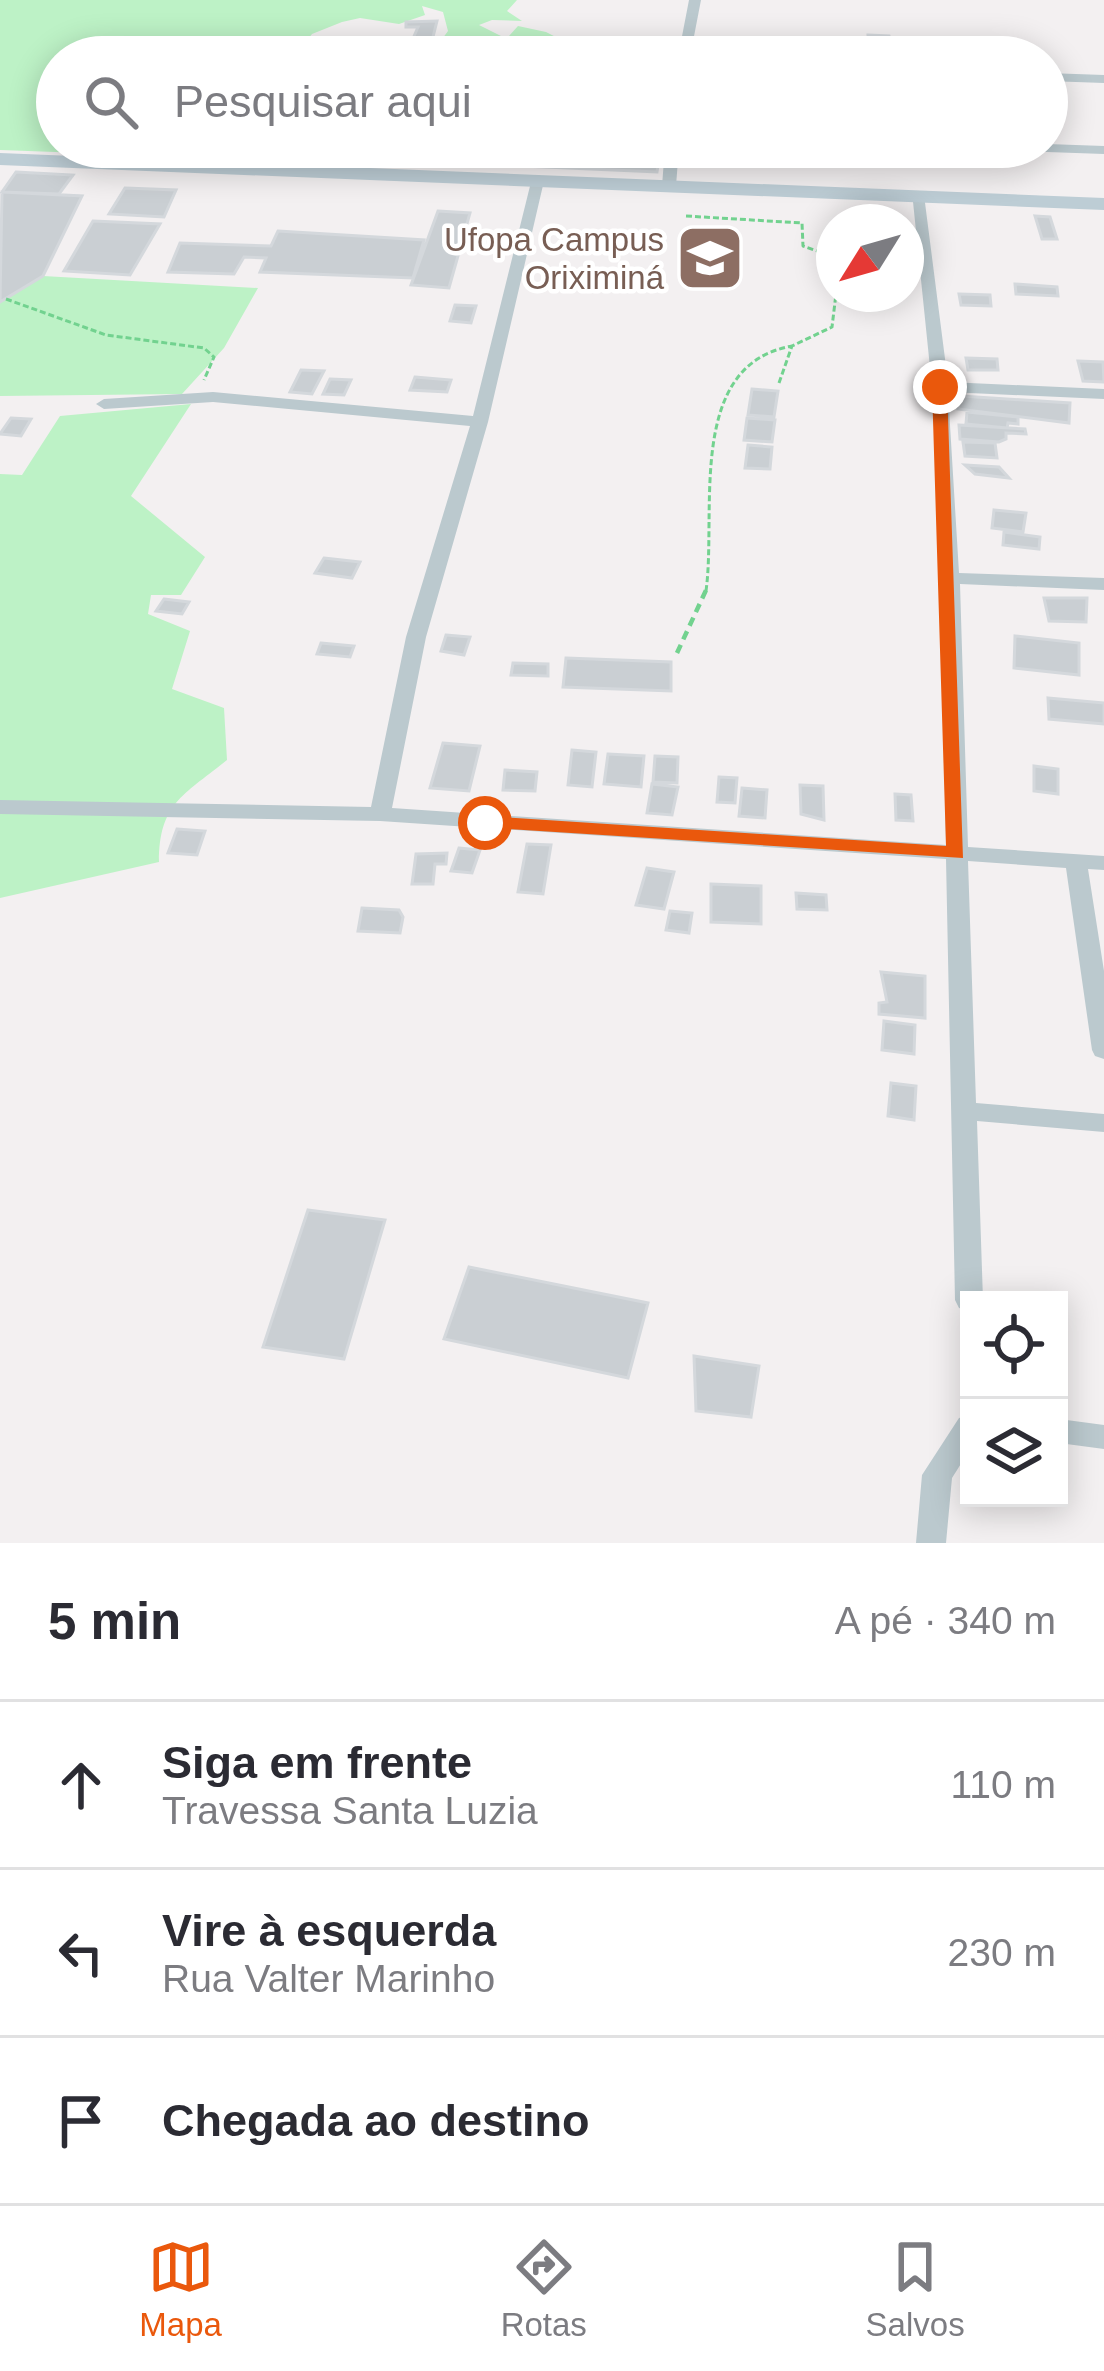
<!DOCTYPE html>
<html lang="pt">
<meta charset="utf-8">
<style>
body{margin:0;font-family:Helvetica,sans-serif;background:#f7f7f7;color:#2b2b33}
.controls{position:absolute;right:36px;bottom:36px;display:grid;overflow:hidden;border-radius:0px;box-shadow:0 6px 30px #0003}
.controls button{width:108px;height:108px;display:grid;place-items:center;padding:0;border:0;border-bottom:3px solid #e1e1e2;background:#fff;color:#2b2b33;font:60px sans-serif}
.compass{position:absolute;left:816px;top:204px;width:108px;height:108px;border-radius:50%;background:#fff;box-shadow:0 6px 30px #0003;rotate:233deg}
.stop{position:absolute;width:36px;height:36px;margin:-27px;border:9px solid #ea580c;border-radius:50%;background:#fff}
.stop.end{background:#ea580c;border-color:#fff;box-shadow:0 3px 12px #0008}
.list{margin:0;padding:0;list-style:none}
h2{display:flex;justify-content:space-between;align-items:center;height:156px;margin:0;padding:0 48px;font-size:51px}
h2 small{font-size:39px;font-weight:400;color:#7c7c81}
.list li{display:grid;grid-template-columns:78px 1fr auto;gap:36px;align-items:center;box-sizing:border-box;height:168px;padding:0 48px;border-top:3px solid #e1e1e2}
.list b{display:block;font-size:45px;white-space:nowrap}
.list p{margin:0;font-size:39px;white-space:nowrap;color:#7c7c81}
.list em{font-size:39px;font-style:normal;color:#7c7c81}
.icon{flex:none;width:66px;height:66px;fill:none;stroke:currentColor;stroke-width:2;stroke-linecap:round;stroke-linejoin:round}
.map{position:relative;flex:none;width:1104px;height:1543px;overflow:hidden}
.search{position:absolute;background:#fff;box-shadow:0 6px 30px #0003;left:36px;right:36px;top:36px;height:132px;display:flex;align-items:center;gap:30px;box-sizing:border-box;padding:0 42px;border-radius:66px;color:#7c7c81;font-size:45px}
.sheet{height:660px;background:#fff}
nav{display:flex;justify-content:space-around;align-items:center;box-sizing:border-box;height:168px;border-top:3px solid #e1e1e2;background:#fff;font-size:33px;color:#7c7c81}
nav a{display:grid;justify-items:center;gap:6px}
nav .on{color:#ea580c}
.map>svg:first-child{display:block}
.green{fill:#bdf2c6}
.building{fill:#cacfd3;stroke:#d4d8dc;stroke-width:3}
.lines{fill:none;stroke-linecap:round;stroke-linejoin:round}
.path-far1{stroke:#72d28f;stroke-width:3;stroke-dasharray:6 3;stroke-linecap:butt}
.path{stroke:#72d28f;stroke-width:4.5;stroke-dasharray:9 6;stroke-linecap:butt}
.minor{fill:#bbc9ce;fill-rule:evenodd}
.secondary{fill:#bdcdd5;fill-rule:evenodd}
.route{fill:#ea580c}
.labels{text-anchor:middle;dominant-baseline:central;stroke-width:9;stroke-linejoin:round;paint-order:stroke}
.far-education-label{font-size:33px;fill:#785e54;stroke:#fff;text-anchor:end}
</style>
<div class="map">
<svg width="1104" height="1543" viewBox="0 0 1104 1543">
<rect width="100%" height="100%" fill="#f3f0f1"/>
<!-- green -->
<path class="green" d="M0,0H517L507,11L522,21L492,20L479,25L501,36L461,48L437,46L448,31L443,12L422,6L425,15L399,24L360,18L342,22L312,34L299,50L332,57H57V147H171L166,156L0,150Z
M518,26L546,32L591,55C549,54 511,46 470,49L509,36Z
M299,147H510L515,168L448,158L294,160Z
M43,276L258,288L224,348L182,394L0,396V302Z
M191,404L131,496L205,557L181,595H151L148,614L190,631L172,689L224,708L227,760C184,795 159,803 159,862L0,898V474L22,475L60,416Z"/>
<!-- building -->
<path class="building" d="M437,21L432,41H412L418,27H406V22Z
M868,35L889,36L892,57H870Z
M529,147H661L657,172L524,166Z
M16,172L73,175L59,194L2,192Z
M125,188L176,190L164,217L109,214Z
M2,192L82,196L43,276L0,302Z
M438,211L470,213L449,288L411,285Z
M1035,216L1050,217L1057,239H1042Z
M93,221L160,224L130,275L64,271Z
M278,231L424,240L413,278L260,272L266,258L244,257L234,274L168,272L180,243L271,246Z
M1015,284L1057,287L1058,296L1016,294Z
M959,294L990,295L991,306L961,305Z
M455,305L476,306L471,323L450,321Z
M966,358L997,359L998,370H968Z
M1078,361L1103,362L1104,382L1083,381Z
M301,370L324,371L312,394L290,392Z
M415,377L451,380L447,392L410,390Z
M330,379L351,380L344,395L323,394Z
M752,389L778,391L774,417L748,415Z
M961,396L1070,403L1069,423L958,409Z
M967,412L1018,417V424L1008,423L1007,428L966,424Z
M11,418L31,419L21,436L0,434Z
M747,418L775,420L772,442L744,440Z
M959,425L1025,429L1026,434L1006,433V439L999,442L960,439Z
M963,442L995,443L997,458L965,456Z
M748,445L772,447L770,469L745,468Z
M965,465L999,467L1009,478L975,474Z
M994,510L1026,513L1023,532L992,528Z
M1004,532L1040,537L1039,549L1003,545Z
M324,558L360,562L352,578L315,573Z
M1044,598H1087L1086,622L1049,621Z
M164,599L189,602L182,614L156,611Z
M446,635L470,637L464,655L441,651Z
M1015,636L1079,643V675L1014,668Z
M321,643L354,646L350,657L317,654Z
M566,658L671,662V691L563,687Z
M513,663L548,664V676L511,675Z
M1048,698L1104,703V724L1049,719Z
M443,743L480,746L469,791L430,788Z
M572,750L596,752L592,787L568,785Z
M608,754L644,756L641,787L604,784Z
M655,756L678,757L677,783L653,782Z
M1034,766L1058,769V794L1034,791Z
M505,770L537,772L535,791L503,790Z
M719,777L737,778L735,803L717,802Z
M652,784L678,787L672,815L647,813Z
M800,785L823,786L824,820L801,814Z
M742,788L767,790L765,818L739,816Z
M895,794L911,795L913,821L896,820Z
M177,829L205,831L197,855L168,853Z
M527,844L551,845L543,894L518,892Z
M459,848L480,850L472,873L451,871Z
M447,853L446,864H435L433,884H412L416,854Z
M647,868L674,872L664,909L636,905Z
M711,884L761,886V924L711,922Z
M796,893L826,895L827,910L797,909Z
M362,908L399,910L403,917L400,933L358,931Z
M670,911L692,913L689,933L666,930Z
M881,972L925,976V1018L879,1014V1003L887,1002Z
M884,1021L915,1025L914,1054L882,1050Z
M891,1083L916,1086L914,1120L888,1116Z
M308,1210L385,1220L344,1359L263,1347Z
M469,1267L648,1303L628,1378L444,1339Z
M694,1356L759,1366L751,1417L696,1411Z"/>
<g class="lines">
<!-- path-far1 -->
<path class="path-far1" d="M426,49L545,57
M686,216L802,223L803,246L834,257
M6,299L106,335L204,348L214,357L204,380
M779,383L792,346L832,327L836,294
M706,591C717,512 685,365 792,346"/>
<!-- path -->
<path class="path" d="M677,653L707,588"/>
<!-- minor -->
<path class="minor" d="M689,0H701L690,57H678Z
M1047,73L1104,75V83L1047,81Z
M1047,144L1104,146V154L1019,151L1012,147H1047Z
M665,147H679L676,186L669,190L662,186Z
M532,178L544,181L488,422L426,637L392,808L946,845L941,578L932,387L912,192L924,195L948,382L1104,389V399L948,392L959,573L1104,578V590L960,584L968,847L1104,856V870L1088,869L1104,971V1059L1095,1056L1092,1050L1066,868L968,861L976,1103L1104,1114V1132L977,1121L983,1300H969V1311L959,1308L955,1300L946,859L380,821L0,814V800L371,807L406,637L470,426L213,402L104,409L96,404L104,399L213,392L473,416Z
M969,1415V1451L952,1478L946,1543H916L922,1475L959,1418Z
M1059,1419L1104,1425V1449L1059,1443Z"/>
<!-- secondary -->
<path class="secondary" d="M0,153L1104,198V210L0,165Z"/>
</g>
<!-- route -->
<path class="route" d="M940,382L947,387L963,858L478,827L475,823L485,816L946,846L932,387Z"/>
<!-- icons -->
<defs>
<g id="university-square" transform="scale(3.45)"><rect x="-9" y="-9" width="18" height="18" rx="4" fill="#8d6e63" stroke="#fff"/><path d="M0-5L7-2L0 1L-7-2ZM-4 1L0 2.5L4 1V4Q0 6-4 4Z" fill="#fff"/></g>
</defs>
<g fill-rule="evenodd">
<use href="#university-square" x="710" y="258"/>
</g>
<g class="labels">
<!-- far-education labels -->
<g class="far-education-label">
<text x="664" y="239">Ufopa Campus<tspan x="664" dy="38">Oriximiná</tspan></text>
</g>
</g>
</svg>
<div class="controls">
<button><svg class="icon" aria-label="locate" viewBox="0 0 24 24"><circle cx="12" cy="12" r="6"/><path d="M12 2v4M12 18v4M2 12h4M18 12h4"/></svg></button>
<button><svg class="icon" aria-label="layers" viewBox="0 0 24 24"><path d="M12 4l9 5-9 5-9-5zM3 14l9 5 9-5"/></svg></button>
</div>
<svg class="compass" viewBox="-18 -18 36 36"><path d="M0-13l5 13h-10z" fill="#e53935"/><path d="M0 13l5-13h-10z" fill="#7c7c81"/></svg>
<div class="stop" style="left:485px;top:823px"></div>
<div class="stop end" style="left:940px;top:387px"></div>
<div class="search"><svg class="icon" aria-label="search" viewBox="0 0 24 24"><circle cx="10" cy="10" r="6"/><path d="M15 15l6 6"/></svg>Pesquisar aqui</div>
</div>
<section class="sheet">
<h2>5 min<small>A pé · 340 m</small></h2>
<ul class="list">
<li><svg class="icon" aria-label="ahead" viewBox="0 0 24 24"><path d="M12 20V5M6 11l6-6 6 6"/></svg><div><b>Siga em frente</b><p>Travessa Santa Luzia</p></div><em>110 m</em></li>
<li><svg class="icon" aria-label="left" viewBox="0 0 24 24"><path d="M17 20v-9H6M10 6l-5 5 5 5"/></svg><div><b>Vire à esquerda</b><p>Rua Valter Marinho</p></div><em>230 m</em></li>
<li><svg class="icon" aria-label="arrive" viewBox="0 0 24 24"><path d="M6 21V4h12l-3 4 3 4H6"/></svg><div><b>Chegada ao destino</b></div></li>
</ul>
</section>
<nav>
<a class="on"><svg class="icon" aria-label="map" viewBox="0 0 24 24"><path d="M3 6l6-2 6 2 6-2v14l-6 2-6-2-6 2zM9 4v14M15 6v14"/></svg>Mapa</a>
<a><svg class="icon" aria-label="directions" viewBox="0 0 24 24"><path d="M12 3l9 9-9 9-9-9zM9 14v-3h6M13 9l2 2-2 2"/></svg>Rotas</a>
<a><svg class="icon" aria-label="saved" viewBox="0 0 24 24"><path d="M7 4h10v16l-5-4-5 4z"/></svg>Salvos</a>
</nav>
